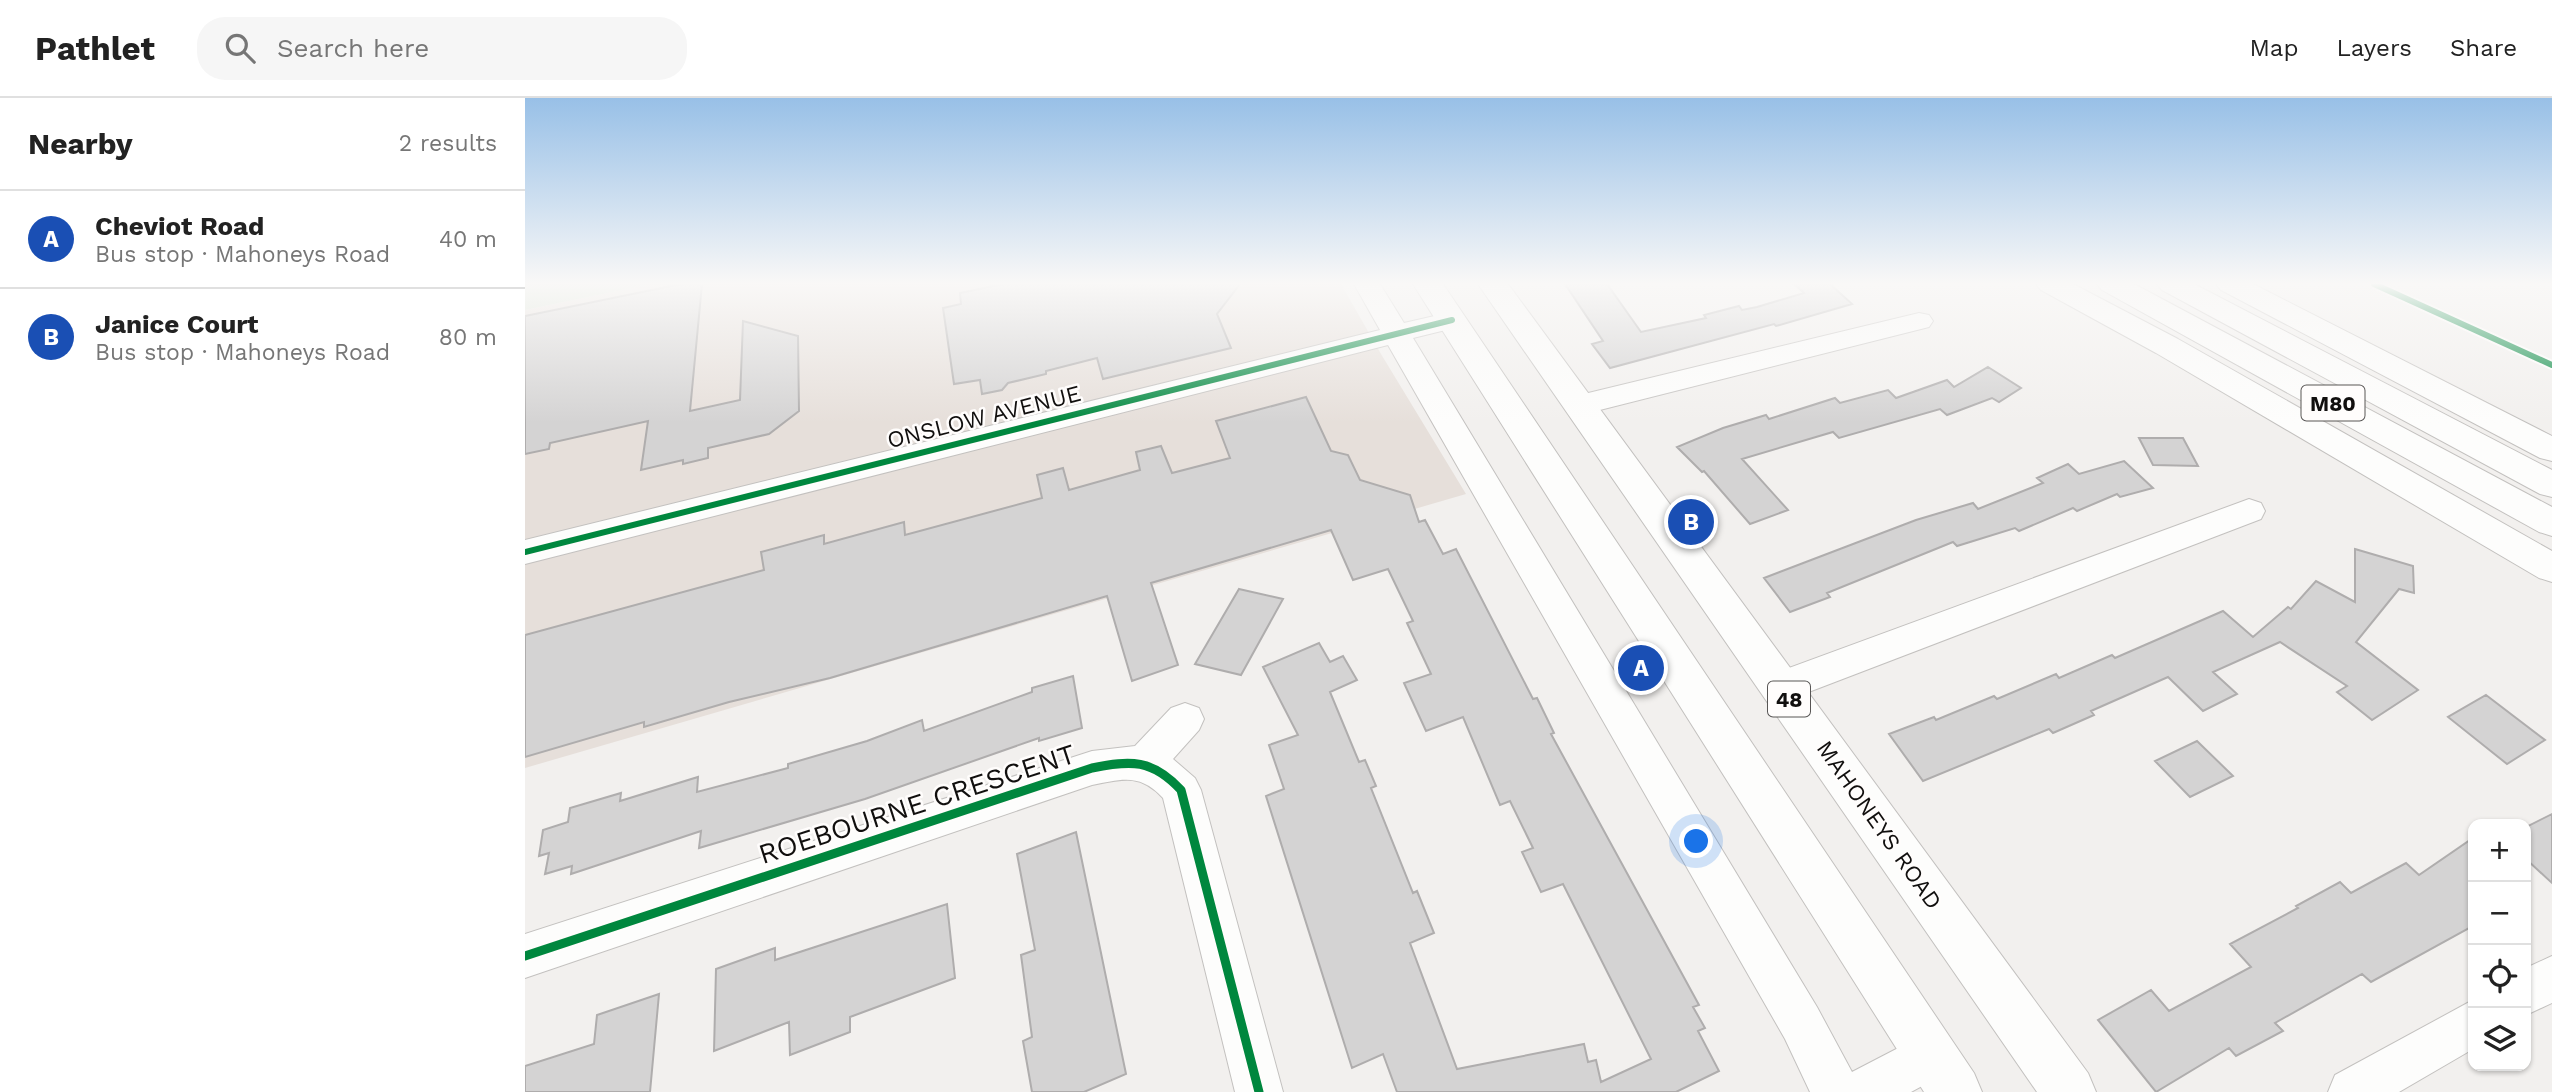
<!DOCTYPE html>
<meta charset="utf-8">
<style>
body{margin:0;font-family:"Work Sans",sans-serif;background:#f6f6f6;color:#222}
.controls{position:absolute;right:21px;bottom:21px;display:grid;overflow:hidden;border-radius:14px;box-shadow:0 2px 5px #0004}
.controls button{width:63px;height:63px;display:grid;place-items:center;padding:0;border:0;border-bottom:2px solid #e0e0e0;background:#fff;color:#222;font:35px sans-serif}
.you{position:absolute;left:1172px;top:744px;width:24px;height:24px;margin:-18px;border:5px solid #fff;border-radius:50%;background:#1a73e8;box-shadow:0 0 0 10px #1a73e833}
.badge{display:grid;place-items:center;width:46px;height:46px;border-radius:50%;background:#d93025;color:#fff;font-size:23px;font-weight:700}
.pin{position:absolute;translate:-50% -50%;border:4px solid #fff;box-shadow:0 2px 7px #0006}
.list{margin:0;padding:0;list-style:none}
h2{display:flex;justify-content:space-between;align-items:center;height:91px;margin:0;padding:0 28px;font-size:30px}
h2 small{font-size:23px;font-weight:400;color:#767676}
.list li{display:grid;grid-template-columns:46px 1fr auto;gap:21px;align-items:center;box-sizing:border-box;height:98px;padding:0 28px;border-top:2px solid #e0e0e0}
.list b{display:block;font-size:26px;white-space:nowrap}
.list p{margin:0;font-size:23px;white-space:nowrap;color:#767676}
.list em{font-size:23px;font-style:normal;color:#767676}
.icon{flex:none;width:38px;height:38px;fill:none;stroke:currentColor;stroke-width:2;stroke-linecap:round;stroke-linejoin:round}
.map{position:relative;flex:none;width:2027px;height:994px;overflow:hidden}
header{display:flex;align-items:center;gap:42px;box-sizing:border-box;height:98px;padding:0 35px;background:#fff;border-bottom:2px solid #e0e0e0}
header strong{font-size:33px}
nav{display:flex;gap:38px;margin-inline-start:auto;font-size:24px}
.search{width:490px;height:63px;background:#f6f6f6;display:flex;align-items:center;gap:18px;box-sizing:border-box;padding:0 24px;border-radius:28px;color:#767676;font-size:26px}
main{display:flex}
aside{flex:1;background:#fff}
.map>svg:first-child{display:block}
.built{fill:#e6dfda}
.green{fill:#d4e2d1}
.building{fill:#d4d3d3;stroke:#afadad;stroke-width:2}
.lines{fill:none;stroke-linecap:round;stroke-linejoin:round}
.minor-casing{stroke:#c3c1bf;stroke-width:2}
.major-casing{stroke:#c3c1bf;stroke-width:2}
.highway-casing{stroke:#c3c1bf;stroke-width:2}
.minor{fill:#fdfdfc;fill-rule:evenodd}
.major{fill:#fdfdfc;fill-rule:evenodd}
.highway{fill:#fdfdfc;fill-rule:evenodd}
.cycleway-far1-casing{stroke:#fffdfc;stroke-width:10}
.cycleway-casing{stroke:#fffdfc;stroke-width:13}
.cycleway-far1{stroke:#00873e;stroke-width:6}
.cycleway{stroke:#00873e;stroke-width:9}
.labels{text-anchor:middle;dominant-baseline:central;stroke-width:5;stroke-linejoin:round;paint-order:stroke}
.shield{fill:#fffdfc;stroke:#585655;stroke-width:2}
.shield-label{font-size:21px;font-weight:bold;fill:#110f0e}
.street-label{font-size:23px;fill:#110f0e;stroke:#fffdfc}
.near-street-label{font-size:28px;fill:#110f0e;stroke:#fffdfc}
</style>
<header>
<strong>Pathlet</strong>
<div class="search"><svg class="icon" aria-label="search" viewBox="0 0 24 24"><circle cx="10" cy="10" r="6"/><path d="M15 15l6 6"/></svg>Search here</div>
<nav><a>Map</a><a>Layers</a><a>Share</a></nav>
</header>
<main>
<aside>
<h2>Nearby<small>2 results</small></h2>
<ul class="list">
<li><span class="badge" style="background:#1a4fb4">A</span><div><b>Cheviot Road</b><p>Bus stop · Mahoneys Road</p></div><em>40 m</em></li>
<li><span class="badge" style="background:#1a4fb4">B</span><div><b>Janice Court</b><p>Bus stop · Mahoneys Road</p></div><em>80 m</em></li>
</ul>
</aside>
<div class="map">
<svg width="2027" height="994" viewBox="0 0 2027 994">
<rect width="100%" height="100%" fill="#f2f0ee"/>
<!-- built -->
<path class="built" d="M126,186H816L856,256L941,396L0,670V212Z"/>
<!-- green -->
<path class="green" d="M0,186H126L0,212Z"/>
<!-- building -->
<path class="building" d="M156,186H177L165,313L215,302L218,223L273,238L274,313L244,336L183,350V360L158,366V362L116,372L123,323L25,345L24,351L0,356V218Z
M478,186H715L692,216L706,250L578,281L572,260L521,273V276L483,285L477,292L457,296L455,282L429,286L418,210L436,206L435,195Z
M1040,186H1082L1116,234L1181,220L1179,217L1214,208L1217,212L1232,209L1279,195L1269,186H1305L1327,206L1251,228L1249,226L1085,270L1067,246L1078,243Z
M1463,269L1496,290L1474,304L1467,300L1422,317L1415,311L1314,340L1308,334L1217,361L1263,412L1225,426L1179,373L1177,374L1152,349L1198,330L1241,317L1244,321L1310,300L1315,305L1363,292L1371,300L1422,282L1429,289Z
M781,299L806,353L823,357L835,382L885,397L894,424L900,422L918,456L931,451L1008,601L1012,600L1029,635L1026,636L1174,907L1168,909L1180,930L1173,933L1194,973L1151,994H872L858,956L827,970L741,698L759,691L744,647L773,637L738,569L794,545L805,564L818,558L832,582L805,594L834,664L840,662L851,688L846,690L888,795L892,793L909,835L885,845L932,971L1059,946L1063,964L1071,962L1076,984L1126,961L1038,786L1016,794L997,754L1008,750L985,703L975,707L938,619L901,633L879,585L906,576L882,525L888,523L863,471L828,482L806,432L626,485L653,567L607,583L582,498L305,580L204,604L119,629V624L0,659V537L239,472L236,454L299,437V446L379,424L380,437L517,400L512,377L538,370L544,392L615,372L611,354L636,348L647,375L705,360L691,323Z
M1614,340H1658L1673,368L1628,367Z
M1599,363L1628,390L1595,399L1592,396L1552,413L1548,410L1494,433L1490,430L1432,448L1428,444L1302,495L1305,499L1265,514L1239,480L1391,422L1448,405L1453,411L1518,385L1512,380L1543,366L1554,376Z
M1830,451L1888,468L1889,495L1874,491L1831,544L1893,592L1847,622L1812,594L1822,588L1755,544L1688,574L1712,596L1678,613L1643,579L1566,613L1569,617L1528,635L1524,631L1398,683L1364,636L1409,619L1411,622L1469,598L1472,601L1531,576L1534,580L1587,557L1590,560L1698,513L1728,539L1763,509L1766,511L1791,483L1830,504Z
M714,491L758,501L716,577L670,566Z
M548,578L557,630L514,643V640L340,701L174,750L176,733L46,776L47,768L20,776L24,755L14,758L18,732L43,724L45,710L96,695L95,703L173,679L172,694L263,670V666L342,643L397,622L399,633L507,594V590Z
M1961,597L2020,642L1982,666L1923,619Z
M1672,643L1708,678L1665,699L1630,663Z
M2027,716V785L2001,761V729Z
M551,734L601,976L559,994H507L498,943L507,939L496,857L510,852L492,756Z
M1948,740V828L1846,884L1837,876L1750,925L1758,933L1711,958L1704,950L1631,994L1573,922L1626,892L1644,913L1726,869L1705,846L1773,810L1771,808L1815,784L1826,795L1881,765L1894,777Z
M422,806L430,880L325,919V934L265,957L264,924L189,953L191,871L250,850V862Z
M134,896L125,994H0V968L69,946L72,917Z"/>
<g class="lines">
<!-- minor casing -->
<g class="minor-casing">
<path id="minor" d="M829,186H855L879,225L927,214L937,216L941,222L937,228L888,240L1292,909L1327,974L1406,933L1423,940L1430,957L1423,974L1386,994H1285L1260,941L863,247L0,466V442L855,232Z
M1394,215L1404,217L1408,223L1404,229L1055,317L1044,314L1040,307L1044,300L1055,297Z
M1724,401L1736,405L1740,413L1736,421L1268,600L1255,604L1242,600L1236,589L1242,578Z
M660,605L674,610L679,621L674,632L648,661L670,680L676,692L758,994H710L638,700C615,675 597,681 567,687L0,880V836L567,653L610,648L646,610Z
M2027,858V905L2001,917V870Z
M1948,902V951L1874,994H1803L1810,977Z"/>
</g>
<!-- major casing -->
<g class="major-casing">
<path id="major" d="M888,186H918L1449,975L1457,994H1399Z
M953,186H983L1563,975L1571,994H1512Z"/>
</g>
<!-- highway casing -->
<g class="highway-casing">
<path id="highway" d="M1511,186H1548L1653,241L2027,453V484L2014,480L1631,255L1516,192Z
M1572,186H1609L2027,409V438L2014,434L1577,192Z
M1632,186H1669L2027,372V399L2015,396L1637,192Z
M1691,186H1728L2027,338V363L2015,360L1696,192Z"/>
</g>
<!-- minor -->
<use href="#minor" class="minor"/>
<!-- major -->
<use href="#major" class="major"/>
<!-- highway -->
<use href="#highway" class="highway"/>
<!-- cycleway-far1 casing -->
<g class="cycleway-far1-casing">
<path id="cycleway-far1" d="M1849,186L2027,267
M0,454L927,222"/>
</g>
<!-- cycleway casing -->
<g class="cycleway-casing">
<path id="cycleway" d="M0,858L567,670C606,662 627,661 656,692L734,994"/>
</g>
<!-- cycleway-far1 -->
<use href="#cycleway-far1" class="cycleway-far1"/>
<!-- cycleway -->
<use href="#cycleway" class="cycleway"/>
</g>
<!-- sky -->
<linearGradient id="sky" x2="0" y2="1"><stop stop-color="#98c0e7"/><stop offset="0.57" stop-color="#f9f8f7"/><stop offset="1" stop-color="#f9f8f7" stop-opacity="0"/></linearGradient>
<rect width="2027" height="325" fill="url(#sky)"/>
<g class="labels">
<!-- shield labels -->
<g class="shield">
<rect x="1776.5" y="287.5" width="63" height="35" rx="5"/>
<rect x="1243" y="583.5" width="42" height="35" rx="5"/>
</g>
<g class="shield-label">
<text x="1808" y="305">M80</text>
<text x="1264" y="601">48</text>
</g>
<!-- street labels -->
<g class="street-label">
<text transform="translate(459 319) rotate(-14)">ONSLOW AVENUE</text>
<text transform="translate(1354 727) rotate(55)">MAHONEYS ROAD</text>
</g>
<!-- near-street labels -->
<g class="near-street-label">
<text transform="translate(392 706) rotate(-18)">ROEBOURNE CRESCENT</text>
</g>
</g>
</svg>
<div class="controls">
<button>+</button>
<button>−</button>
<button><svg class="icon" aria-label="locate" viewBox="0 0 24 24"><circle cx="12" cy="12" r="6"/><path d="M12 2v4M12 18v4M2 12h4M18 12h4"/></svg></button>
<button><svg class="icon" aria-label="layers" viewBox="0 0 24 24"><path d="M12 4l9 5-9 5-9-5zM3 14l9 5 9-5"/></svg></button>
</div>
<div class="you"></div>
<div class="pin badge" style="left:1116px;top:570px;background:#1a4fb4">A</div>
<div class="pin badge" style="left:1166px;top:424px;background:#1a4fb4">B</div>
</div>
</main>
